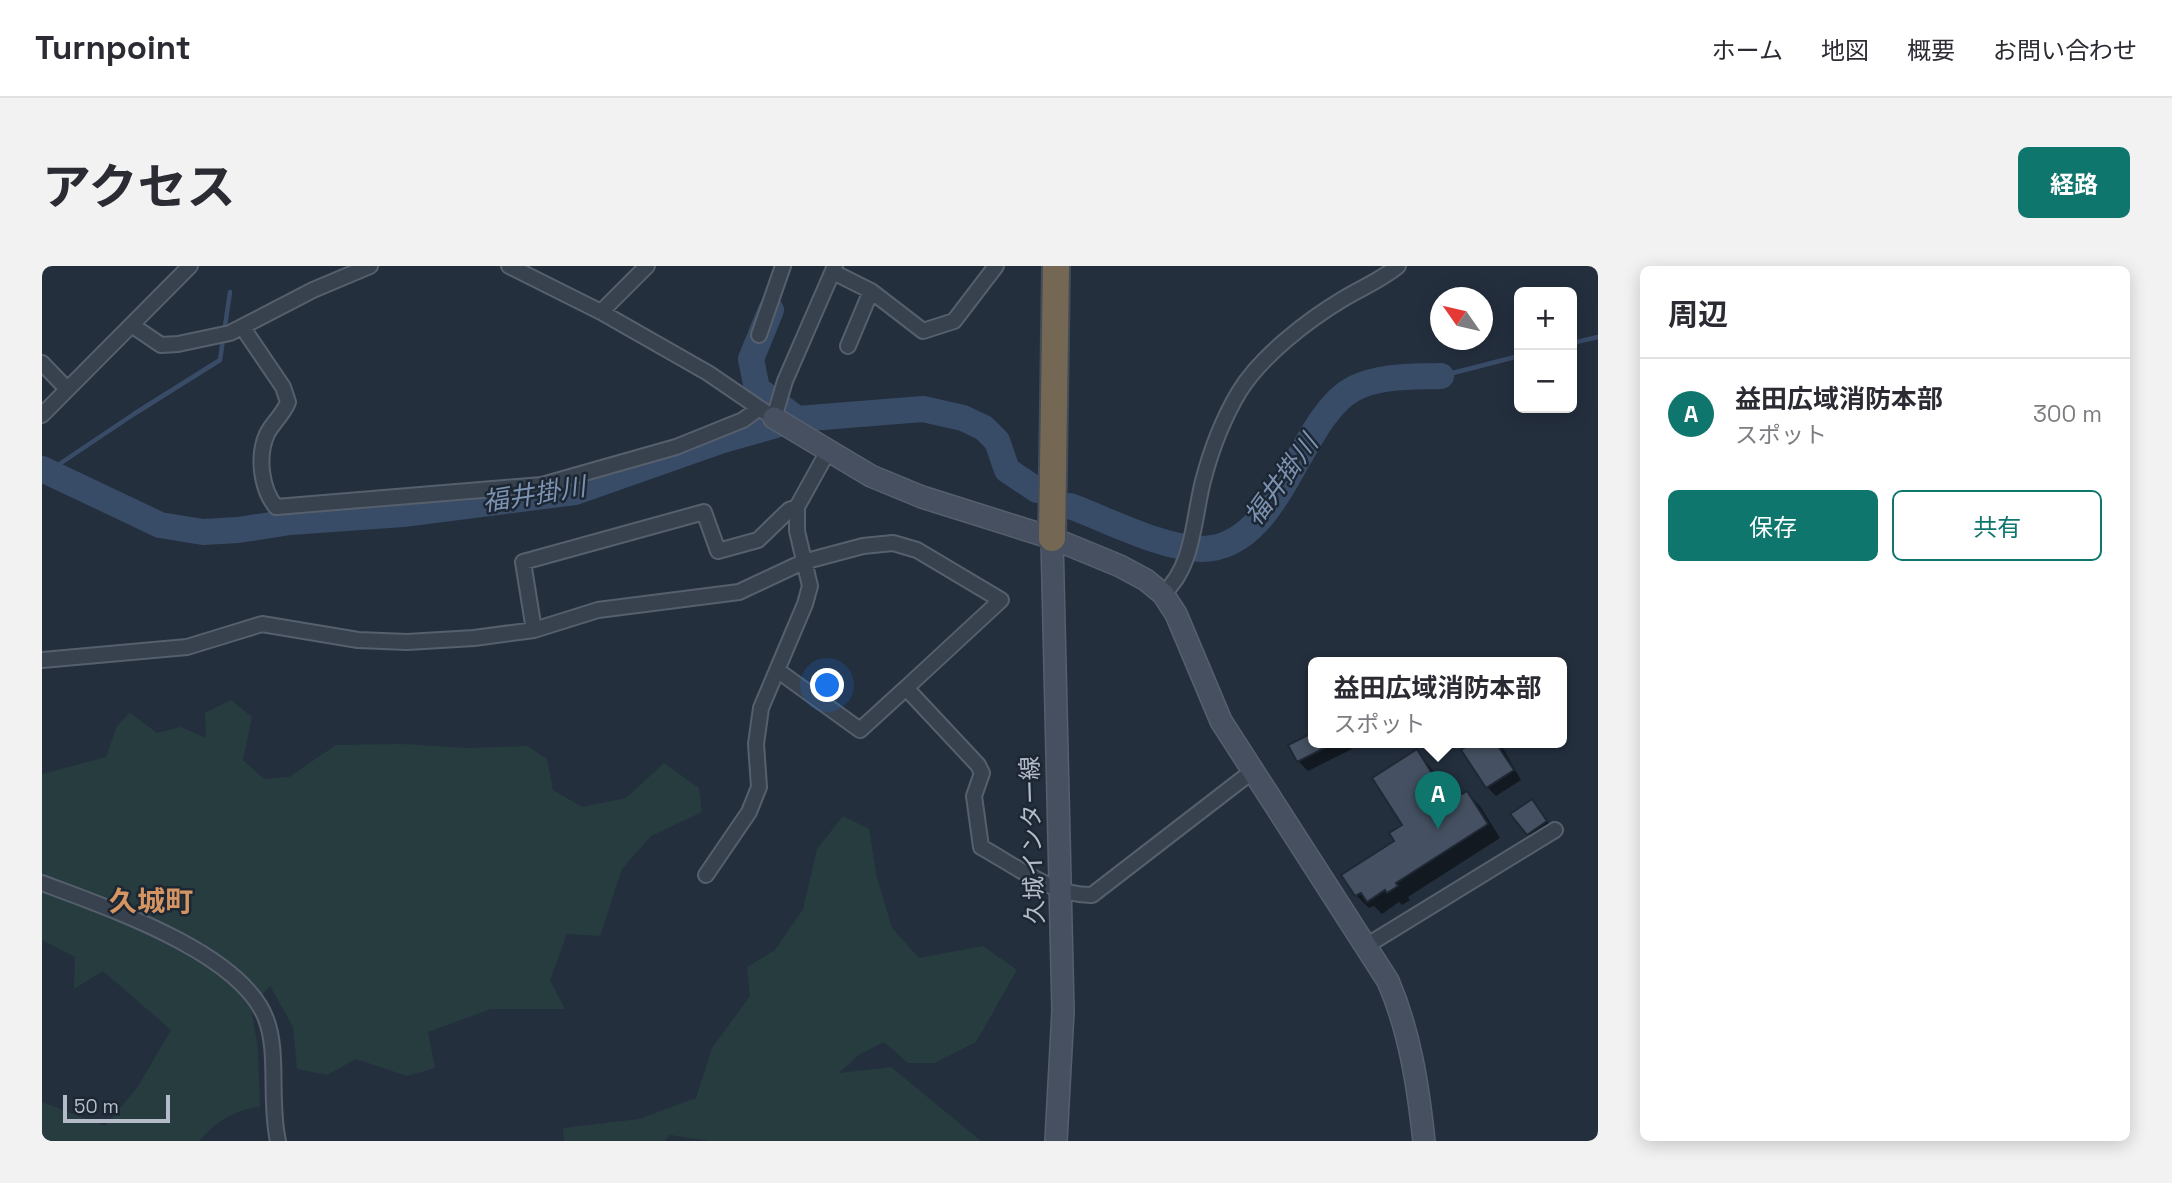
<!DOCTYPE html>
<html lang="ja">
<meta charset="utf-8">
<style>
body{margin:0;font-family:"Space Grotesk","Noto Sans JP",sans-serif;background:#f2f2f3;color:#2b2b33}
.controls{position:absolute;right:21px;top:21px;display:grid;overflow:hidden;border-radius:10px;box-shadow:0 4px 18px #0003}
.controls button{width:63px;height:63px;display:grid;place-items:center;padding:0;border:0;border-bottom:2px solid #e1e1e2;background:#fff;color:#2b2b33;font:35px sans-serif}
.compass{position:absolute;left:1388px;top:21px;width:63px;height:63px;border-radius:50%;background:#fff;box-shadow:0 4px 18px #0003;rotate:304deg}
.scale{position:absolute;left:21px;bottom:18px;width:107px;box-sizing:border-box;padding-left:7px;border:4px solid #b4bcc9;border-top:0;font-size:19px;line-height:24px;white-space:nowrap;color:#b4bcc9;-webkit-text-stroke:5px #1d2633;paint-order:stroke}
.you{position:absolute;left:786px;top:420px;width:24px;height:24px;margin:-18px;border:5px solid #fff;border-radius:50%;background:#1a73e8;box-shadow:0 0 0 10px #1a73e833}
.badge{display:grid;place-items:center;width:46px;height:46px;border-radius:50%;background:#0f766e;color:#fff;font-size:23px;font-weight:700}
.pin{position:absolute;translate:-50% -58px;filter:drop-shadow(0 2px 4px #0008)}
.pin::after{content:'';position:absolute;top:37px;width:24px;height:21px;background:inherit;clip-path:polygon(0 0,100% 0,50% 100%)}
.popup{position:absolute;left:1266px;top:391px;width:259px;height:91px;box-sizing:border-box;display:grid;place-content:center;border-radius:10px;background:#fff;filter:drop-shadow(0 2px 5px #0005);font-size:23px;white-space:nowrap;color:#7c7c81}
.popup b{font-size:26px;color:#2b2b33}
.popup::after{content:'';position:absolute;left:50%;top:100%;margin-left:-14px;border:14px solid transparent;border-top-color:#fff}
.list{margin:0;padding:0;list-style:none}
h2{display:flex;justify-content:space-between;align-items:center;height:91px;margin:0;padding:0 28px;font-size:30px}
h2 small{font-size:23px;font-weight:400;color:#7c7c81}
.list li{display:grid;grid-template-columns:46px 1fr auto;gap:21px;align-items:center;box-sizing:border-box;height:112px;padding:0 28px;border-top:2px solid #e1e1e2}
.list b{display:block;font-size:26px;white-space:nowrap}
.list p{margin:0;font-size:23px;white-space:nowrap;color:#7c7c81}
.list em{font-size:23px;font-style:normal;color:#7c7c81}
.actions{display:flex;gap:14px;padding:21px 28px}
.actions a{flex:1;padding:16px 0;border:2px solid #0f766e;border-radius:10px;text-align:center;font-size:24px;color:#0f766e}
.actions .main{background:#0f766e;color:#fff}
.map{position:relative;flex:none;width:1556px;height:875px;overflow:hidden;border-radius:10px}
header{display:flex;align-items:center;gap:42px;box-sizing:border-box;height:98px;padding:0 35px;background:#fff;border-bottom:2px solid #e1e1e2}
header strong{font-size:33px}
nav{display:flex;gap:38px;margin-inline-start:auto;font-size:24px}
.intro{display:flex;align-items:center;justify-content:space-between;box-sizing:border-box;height:168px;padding:0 42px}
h1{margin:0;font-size:49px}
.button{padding:18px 32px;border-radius:10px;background:#0f766e;color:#fff;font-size:24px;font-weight:700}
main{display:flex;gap:42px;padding:0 42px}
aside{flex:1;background:#fff;border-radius:10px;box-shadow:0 4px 18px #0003}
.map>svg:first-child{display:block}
.green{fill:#263c3f}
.shadow{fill:#0007}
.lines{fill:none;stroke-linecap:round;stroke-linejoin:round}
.stream{stroke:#394c67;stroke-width:4.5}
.river{stroke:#394c67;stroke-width:26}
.building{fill:#455162;stroke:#1f2835;stroke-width:2}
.street-casing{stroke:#565f6c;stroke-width:18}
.secondary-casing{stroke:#565f6c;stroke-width:24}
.highway-casing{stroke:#434c59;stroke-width:30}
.street{stroke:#38414e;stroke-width:14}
.secondary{stroke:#465061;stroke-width:21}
.highway{stroke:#746855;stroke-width:26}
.labels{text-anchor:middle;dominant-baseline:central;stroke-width:5;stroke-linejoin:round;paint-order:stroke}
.street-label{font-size:24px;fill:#b4bcc9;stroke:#1d2633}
.water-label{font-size:26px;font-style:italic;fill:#7c92b1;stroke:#1d2633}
.quarter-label{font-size:28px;font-weight:bold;fill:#d59563;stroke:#1d2633}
</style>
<header>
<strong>Turnpoint</strong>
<nav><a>ホーム</a><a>地図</a><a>概要</a><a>お問い合わせ</a></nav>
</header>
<div class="intro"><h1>アクセス</h1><a class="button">経路</a></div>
<main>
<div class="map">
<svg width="1556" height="875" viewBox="0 0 1556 875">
<rect width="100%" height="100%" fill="#242f3e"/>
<!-- green -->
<path class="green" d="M189,434L210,451L201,494L222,513L247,511L294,479L360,478L426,482L485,480L505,493L511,524L540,541L584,532L622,497L657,522L660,546L609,570L580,603L558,670L525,668L508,714L523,743H449L386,766L393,802L365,810L314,793L285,809L255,803L251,761L228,720L209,742L216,783L218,841C193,843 173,856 157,875H0V836L63,860L95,822L129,764L61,705L32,723L33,691L0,674V508L64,491L75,460L88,447L115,467L139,461L164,472L163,447Z
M801,550L827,563L835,612L850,662L877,692L941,680L975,704L934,776L893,797H866L842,776L818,788L797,807L849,801L939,875H667L628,869L622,875H522L521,862L597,853L654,832L670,782L708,730L705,701L733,684L761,643L775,583Z"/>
<!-- shadow -->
<path class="shadow" d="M1272,477H1307L1310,483L1266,505L1256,495L1248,480Z
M1433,477H1458L1479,514L1454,530L1445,521Z
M1374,486L1387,499L1407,530L1425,527L1438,540L1458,572L1366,631L1368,634L1360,639L1357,636L1340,648L1332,640L1327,642L1314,629L1301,609L1354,575L1362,559Z
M1490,535L1510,562L1492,574L1486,567Z"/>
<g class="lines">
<!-- stream -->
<path class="stream" d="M1530,77L1556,71
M1399,110L1477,90
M7,205L92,148L178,94L188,26"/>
<!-- river -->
<path class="river" d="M729,44L709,93L715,123L755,153
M0,203L118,259L161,266L196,264L248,256L361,248L533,226L681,174L755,153L881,143L921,152L942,162L955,175L965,204L995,224
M1028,240C1066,254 1119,282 1159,283C1238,284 1256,153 1311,123C1338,109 1370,111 1399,110"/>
</g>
<!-- building -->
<path class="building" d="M1272,466V477H1293L1255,496L1246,479Z
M1430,477H1454L1472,504L1444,522L1419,484Z
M1375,483L1404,530L1416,522L1420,528L1425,525L1446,558L1354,617L1356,620L1345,627L1343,624L1325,636L1319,627L1313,630L1299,609L1352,575L1347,567L1360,559L1330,512Z
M1490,533L1505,555L1485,569L1468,548Z"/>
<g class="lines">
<!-- street casing -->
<g class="street-casing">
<path id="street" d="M467,0L559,46L666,107L732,152L743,115L793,0
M791,6L829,25L881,65L912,55L954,0
M559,46L605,0
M91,60L119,79L136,78L188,67L271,24L328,0
M201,62L241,121L246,136C241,149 231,156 225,168C215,190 219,223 234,241L500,219L634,181L701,154L716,143
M717,69L741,0
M806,80L829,25
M0,97L25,123
M0,149L148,0
M1121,328C1152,300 1151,254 1161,215C1169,184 1181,153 1197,126C1219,90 1266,54 1301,33C1319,22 1339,14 1356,0
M492,364L481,296L662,246L676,285L716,274L747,244L755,241
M0,394L145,381L220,358L316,374L365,376L432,372L492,364L556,344L697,326L761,296L821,280L851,277L875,284L959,334L864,422L936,499L940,507L932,530L939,581C972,599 1011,630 1050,629L1212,504
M735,404L818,464L864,422
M664,609L707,546L717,521L714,478L719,442L763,338L768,320L755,265V241L786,185
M0,617C63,641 199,686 224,753C237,786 227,836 236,875
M1324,680L1513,564"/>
</g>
<!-- secondary casing -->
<g class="secondary-casing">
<path id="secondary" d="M732,152L829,210L880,231L1010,272L1078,300L1104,314L1121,328L1134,348L1179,455L1346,715C1368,766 1376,820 1382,875
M1010,272L1021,745L1014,875"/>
</g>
<!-- highway casing -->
<g class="highway-casing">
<path id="highway" d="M1010,272L1014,0"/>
</g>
<!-- street -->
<use href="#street" class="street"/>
<!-- secondary -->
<use href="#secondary" class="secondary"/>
<!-- highway -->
<use href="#highway" class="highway"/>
</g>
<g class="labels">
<!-- street labels -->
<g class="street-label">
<text transform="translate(990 574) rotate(-92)">久城インター線</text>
</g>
<!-- water labels -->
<g class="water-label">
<text transform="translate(1239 214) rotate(-54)">福井掛川</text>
<text transform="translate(492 228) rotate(-9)">福井掛川</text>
</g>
<!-- quarter labels -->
<g class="quarter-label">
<text x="109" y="635">久城町</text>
</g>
</g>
</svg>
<div class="controls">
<button>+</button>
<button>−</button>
</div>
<svg class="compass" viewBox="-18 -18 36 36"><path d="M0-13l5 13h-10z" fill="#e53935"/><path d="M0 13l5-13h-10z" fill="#7c7c81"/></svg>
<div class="scale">50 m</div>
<div class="you"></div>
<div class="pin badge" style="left:1396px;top:563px">A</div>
<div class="popup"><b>益田広域消防本部</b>スポット</div>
</div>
<aside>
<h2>周辺<small></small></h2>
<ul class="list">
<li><span class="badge">A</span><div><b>益田広域消防本部</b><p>スポット</p></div><em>300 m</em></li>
</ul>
<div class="actions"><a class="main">保存</a><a>共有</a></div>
</aside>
</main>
